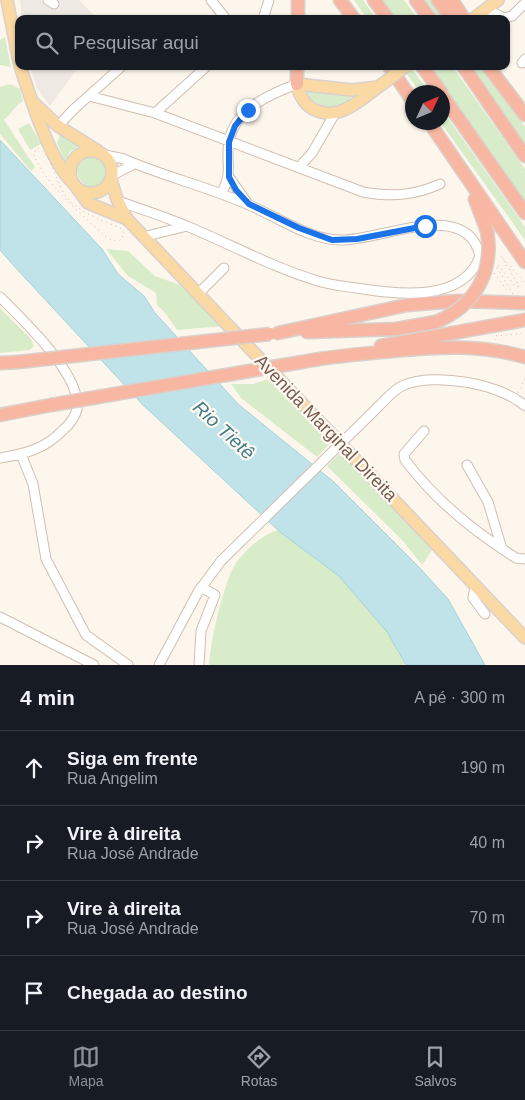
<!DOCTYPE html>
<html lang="pt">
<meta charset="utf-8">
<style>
body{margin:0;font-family:Helvetica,sans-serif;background:#242831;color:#f1f3f6}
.compass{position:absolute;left:405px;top:85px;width:45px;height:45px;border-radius:50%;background:#171b24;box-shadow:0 1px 4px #0004;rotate:46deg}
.stop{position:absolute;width:15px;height:15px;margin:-11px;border:4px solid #1a73e8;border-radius:50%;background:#fff}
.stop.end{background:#1a73e8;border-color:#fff;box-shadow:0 1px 5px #0008}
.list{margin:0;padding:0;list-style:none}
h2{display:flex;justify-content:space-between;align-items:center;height:65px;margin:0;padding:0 20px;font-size:21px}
h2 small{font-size:16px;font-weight:400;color:#9ea1a6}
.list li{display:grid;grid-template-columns:32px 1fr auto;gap:15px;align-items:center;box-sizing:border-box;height:75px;padding:0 20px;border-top:1px solid #363941}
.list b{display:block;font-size:19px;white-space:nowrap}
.list p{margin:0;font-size:16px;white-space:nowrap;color:#9ea1a6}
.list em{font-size:16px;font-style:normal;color:#9ea1a6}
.icon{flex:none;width:28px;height:28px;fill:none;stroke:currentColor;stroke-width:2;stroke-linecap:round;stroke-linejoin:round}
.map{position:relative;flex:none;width:525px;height:665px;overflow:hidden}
.search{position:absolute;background:#171b24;box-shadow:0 1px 4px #0004;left:15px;right:15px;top:15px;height:55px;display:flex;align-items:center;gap:12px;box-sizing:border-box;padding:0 18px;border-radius:10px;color:#9ea1a6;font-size:19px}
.sheet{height:365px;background:#171b24}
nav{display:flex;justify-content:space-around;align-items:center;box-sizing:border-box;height:70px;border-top:1px solid #363941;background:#171b24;font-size:14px;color:#9ea1a6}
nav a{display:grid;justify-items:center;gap:2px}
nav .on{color:#8c9099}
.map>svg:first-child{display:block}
.industrial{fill:#efe9e4}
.green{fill:#d8ecc9}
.water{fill:#bfe3e8;stroke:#a5d3da}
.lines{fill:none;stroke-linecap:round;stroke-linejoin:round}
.minor-casing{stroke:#d1beb0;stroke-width:11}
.major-casing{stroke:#dad1cd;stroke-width:14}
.highway-casing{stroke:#dad1cd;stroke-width:15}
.path{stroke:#d9b8a5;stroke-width:1;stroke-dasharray:1 4;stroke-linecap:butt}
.minor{stroke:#fff;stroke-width:9}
.major{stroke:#fbd9a5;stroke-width:11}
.highway{stroke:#f7b7a3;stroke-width:12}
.minor-bridge-casing{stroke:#d1beb0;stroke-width:11;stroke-linecap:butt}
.major-bridge-casing{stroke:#dad1cd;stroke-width:14;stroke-linecap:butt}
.highway-bridge-casing{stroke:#dad1cd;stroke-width:15;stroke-linecap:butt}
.minor-bridge{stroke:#fff;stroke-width:9}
.major-bridge{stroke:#fbd9a5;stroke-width:11}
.highway-bridge{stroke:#f7b7a3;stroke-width:12}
.route{stroke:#1a73e8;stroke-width:6}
.labels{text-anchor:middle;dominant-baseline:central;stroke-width:4.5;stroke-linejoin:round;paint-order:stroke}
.street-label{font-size:18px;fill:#7a5c4d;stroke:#fffaf3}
.water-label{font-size:19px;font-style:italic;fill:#437c86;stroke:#fffaf3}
</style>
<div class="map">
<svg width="525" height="665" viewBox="0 0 525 665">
<rect width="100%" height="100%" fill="#fdf6ec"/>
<!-- industrial -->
<path class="industrial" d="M20,0H79L98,19H22Z
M30,66H79L50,106L37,88Z"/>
<!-- green -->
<path class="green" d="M354,0H363L376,19H367Z
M382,0H404L418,19H395Z
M422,0H432L447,19H435Z
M5,37L11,67L0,65V40Z
M401,66H410L429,92H420Z
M429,66H452L525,169V203Z
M469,66H481L525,127V146Z
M10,84L20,89L23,101C14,107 11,114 4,120L35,167L31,171L0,134V87Z
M305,89L350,94L351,98L348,102L328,108L311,100Z
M443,111L525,227V240L441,123Z
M29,123L41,144L30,150L18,129Z
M60,134L68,135L82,143L69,153L65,162L57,143Z
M77 170a17 17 0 1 1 34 0a17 17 0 1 1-34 0Z
M106,249L128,251L155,276L180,285L223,326L177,330L166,314L157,305L156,293L128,276Z
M0,308L31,339L34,346L30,350L0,353Z
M271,378L332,441L317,457L241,398L231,384H253Z
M341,452L432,550L422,565L403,541L327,466Z
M280,530L320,554L383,624L405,665H209C211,640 222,590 233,568C241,554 263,532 280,530Z"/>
<!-- water -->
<path class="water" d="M0,140L102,249L118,274L144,296L155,313L238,404L334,482L417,565L448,599L485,665H406L387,632L339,576L280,532L143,405L14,266L0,250Z"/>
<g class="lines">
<!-- minor casing -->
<g class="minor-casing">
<path id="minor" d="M48,0L54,4
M211,0L226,19
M487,9L504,18L512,16L525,3
M263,19L269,0
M522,63L525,59
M89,96L155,113L363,192C391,197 413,196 440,184
M155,113L207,66
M58,126L73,110L122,66
M105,155L124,159C165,177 209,187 249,205C278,217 309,240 341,240C380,241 467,197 480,256C463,304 395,294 356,288C343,286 330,285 318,281C274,268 232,245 189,227C166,217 141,209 118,201
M299,167L312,153L334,115
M113,175L134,164
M229,177L247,203
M221,194C234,170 225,164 229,141C235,109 270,94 297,84L296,80
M143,237L187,226
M198,294L224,268
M0,297C23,320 82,375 77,409C75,418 69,425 62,431C45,449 24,454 0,458
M378,407C386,399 394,389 404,385C435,372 501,384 525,406
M424,431L404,454L405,460C435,500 473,531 516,558L525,559
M21,454L33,484L46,559L86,635L128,665
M467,465L488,502L502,549
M479,588L474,592L473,598L485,614
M0,617L94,665
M159,665L198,592L221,561
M199,665L201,631L215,595L201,587"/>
</g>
<!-- major casing -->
<g class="major-casing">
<path id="major" d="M7,0L19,62
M473,19L498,0
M20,66C31,99 48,155 70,180
M378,87L352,90L297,84C299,94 304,104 313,109C339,123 361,99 381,85
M35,104L58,126L98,151
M70 172a21 21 0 1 1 42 0a21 21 0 1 1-42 0Z
M111,180L117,199L127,219L525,638
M77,188L88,203L127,219"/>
</g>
<!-- highway casing -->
<g class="highway-casing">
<path id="highway" d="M298,0V19
M340,0L354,19
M374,0L388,19
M416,0L430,19
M438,0L452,19
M452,0L464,19
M389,66L412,100
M422,66L441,92
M463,66L525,156
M488,66L525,115
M297,84V66
M442,95L525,213
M429,122L525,262
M475,199L487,231
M307,332L396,329L436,322
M278,333L407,305L457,301L525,303
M381,346L525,320
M302,362C332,356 362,354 393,351C439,347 480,344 525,357
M0,363L19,362
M0,415L51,405"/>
</g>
<!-- path -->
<path class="path" d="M38,148C51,153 56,183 65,195C79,214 102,219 122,229L124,234L121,240L114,241L106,237C79,212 49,188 33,154Z
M494,273L508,292
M513,294L496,266L498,265L516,287L519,286L501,256L525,283
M495,340V336L525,333
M518,393L525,378"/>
<!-- minor -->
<use href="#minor" class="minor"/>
<!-- major -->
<use href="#major" class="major"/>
<!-- highway -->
<use href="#highway" class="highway"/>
<!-- minor-bridge casing -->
<g class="minor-bridge-casing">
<path id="minor-bridge" d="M221,561L378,407"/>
</g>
<!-- major-bridge casing -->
<g class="major-bridge-casing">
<path id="major-bridge" d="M381,85L406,66"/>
</g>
<!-- highway-bridge casing -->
<g class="highway-bridge-casing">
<path id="highway-bridge" d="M436,322C475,306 494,272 487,231
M19,362L270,334
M51,405L302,362"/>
</g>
<!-- minor-bridge -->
<use href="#minor-bridge" class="minor-bridge"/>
<!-- major-bridge -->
<use href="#major-bridge" class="major-bridge"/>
<!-- highway-bridge -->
<use href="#highway-bridge" class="highway-bridge"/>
</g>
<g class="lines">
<!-- route -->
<path class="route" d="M248,110L235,126L229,142V177L236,190L249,204L299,228L332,240L357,239L425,226"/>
</g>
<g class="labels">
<!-- street labels -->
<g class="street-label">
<text transform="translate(326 428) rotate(46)">Avenida Marginal Direita</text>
</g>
<!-- water labels -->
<g class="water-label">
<text transform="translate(224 430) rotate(43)">Rio Tietê</text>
</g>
</g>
</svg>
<svg class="compass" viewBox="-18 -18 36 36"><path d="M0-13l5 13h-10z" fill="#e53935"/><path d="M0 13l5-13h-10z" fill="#9ea1a6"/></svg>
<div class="stop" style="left:425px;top:226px"></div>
<div class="stop end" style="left:248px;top:110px"></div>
<div class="search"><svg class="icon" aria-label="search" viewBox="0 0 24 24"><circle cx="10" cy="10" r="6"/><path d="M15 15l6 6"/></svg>Pesquisar aqui</div>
</div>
<section class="sheet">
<h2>4 min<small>A pé · 300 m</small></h2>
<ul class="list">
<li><svg class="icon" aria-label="ahead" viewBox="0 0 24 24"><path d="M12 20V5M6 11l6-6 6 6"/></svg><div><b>Siga em frente</b><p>Rua Angelim</p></div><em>190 m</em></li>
<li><svg class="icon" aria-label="right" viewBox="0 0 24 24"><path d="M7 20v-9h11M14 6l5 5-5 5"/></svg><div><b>Vire à direita</b><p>Rua José Andrade</p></div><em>40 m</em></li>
<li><svg class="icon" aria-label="right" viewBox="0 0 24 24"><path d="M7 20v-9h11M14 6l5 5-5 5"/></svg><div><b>Vire à direita</b><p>Rua José Andrade</p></div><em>70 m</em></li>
<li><svg class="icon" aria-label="arrive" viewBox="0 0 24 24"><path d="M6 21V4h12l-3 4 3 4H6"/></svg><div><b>Chegada ao destino</b></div></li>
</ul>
</section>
<nav>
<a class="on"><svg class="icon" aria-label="map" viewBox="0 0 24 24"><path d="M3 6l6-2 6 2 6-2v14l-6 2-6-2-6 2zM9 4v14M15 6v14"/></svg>Mapa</a>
<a><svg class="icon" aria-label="directions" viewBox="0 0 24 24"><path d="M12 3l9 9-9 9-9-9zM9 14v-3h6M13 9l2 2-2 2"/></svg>Rotas</a>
<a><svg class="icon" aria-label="saved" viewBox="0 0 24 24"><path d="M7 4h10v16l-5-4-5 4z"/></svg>Salvos</a>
</nav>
